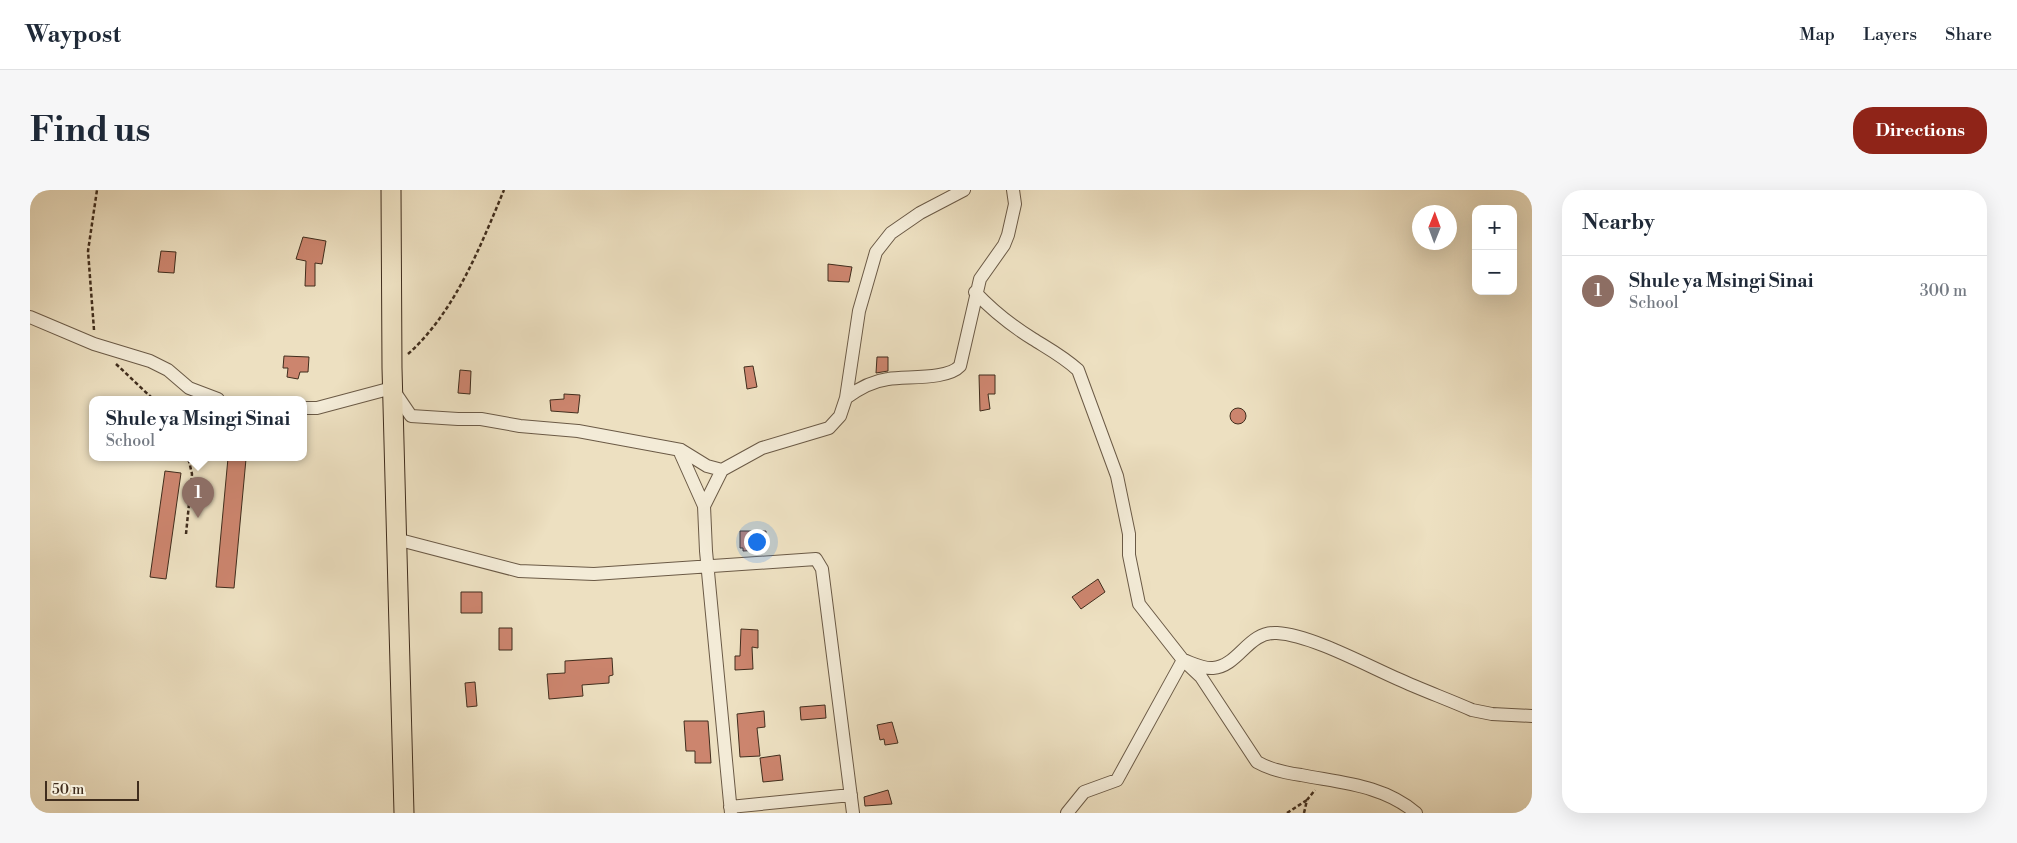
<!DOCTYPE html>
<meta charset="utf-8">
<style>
body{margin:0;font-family:"Libre Bodoni",serif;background:#f6f6f7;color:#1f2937}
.controls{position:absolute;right:15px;top:15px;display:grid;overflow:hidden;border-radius:10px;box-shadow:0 5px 20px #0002}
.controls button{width:45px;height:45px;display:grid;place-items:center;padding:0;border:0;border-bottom:1px solid #e0e1e3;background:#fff;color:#1f2937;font:25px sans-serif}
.compass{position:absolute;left:1382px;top:15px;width:45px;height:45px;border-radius:50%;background:#fff;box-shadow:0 5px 20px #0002;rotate:1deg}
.scale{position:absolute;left:15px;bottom:12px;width:94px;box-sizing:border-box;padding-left:5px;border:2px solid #402d1d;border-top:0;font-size:14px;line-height:18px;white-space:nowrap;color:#402d1d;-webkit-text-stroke:4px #f3ebd7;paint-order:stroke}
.you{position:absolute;left:726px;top:351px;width:18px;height:18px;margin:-12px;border:4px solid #fff;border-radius:50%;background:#1a73e8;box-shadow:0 0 0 8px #1a73e833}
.badge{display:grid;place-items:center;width:32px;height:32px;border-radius:50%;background:#8f2418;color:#fff;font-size:16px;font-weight:700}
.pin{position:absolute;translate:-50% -41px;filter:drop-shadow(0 1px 2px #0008)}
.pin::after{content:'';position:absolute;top:26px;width:18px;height:15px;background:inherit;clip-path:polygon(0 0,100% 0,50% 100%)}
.popup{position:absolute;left:59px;top:206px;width:218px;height:65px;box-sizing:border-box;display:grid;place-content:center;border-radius:10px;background:#fff;filter:drop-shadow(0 1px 4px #0005);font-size:16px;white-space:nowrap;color:#747a83}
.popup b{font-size:19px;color:#1f2937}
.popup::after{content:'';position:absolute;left:50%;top:100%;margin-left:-10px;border:10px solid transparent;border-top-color:#fff}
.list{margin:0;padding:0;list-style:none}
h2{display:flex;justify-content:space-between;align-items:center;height:65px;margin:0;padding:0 20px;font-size:21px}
h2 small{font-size:16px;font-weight:400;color:#747a83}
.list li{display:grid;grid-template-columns:32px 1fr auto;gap:15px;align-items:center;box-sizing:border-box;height:70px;padding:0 20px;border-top:1px solid #e0e1e3}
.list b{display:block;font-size:19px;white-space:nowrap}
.list p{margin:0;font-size:16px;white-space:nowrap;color:#747a83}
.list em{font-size:16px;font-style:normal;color:#747a83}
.map{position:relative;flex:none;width:1502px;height:623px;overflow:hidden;border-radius:20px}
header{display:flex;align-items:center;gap:30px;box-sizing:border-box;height:70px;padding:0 25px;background:#fff;border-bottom:1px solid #e0e1e3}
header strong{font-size:24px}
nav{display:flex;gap:28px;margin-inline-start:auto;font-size:18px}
.intro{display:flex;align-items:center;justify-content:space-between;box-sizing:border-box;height:120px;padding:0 30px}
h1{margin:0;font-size:35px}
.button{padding:12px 22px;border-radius:20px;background:#8f2418;color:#fff;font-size:18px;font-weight:700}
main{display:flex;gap:30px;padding:0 30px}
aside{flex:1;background:#fff;border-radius:20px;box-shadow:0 5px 20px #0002}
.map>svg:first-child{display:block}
.building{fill:#cc856e;stroke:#402d1d}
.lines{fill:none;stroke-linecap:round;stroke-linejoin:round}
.minor-casing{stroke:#6b5a46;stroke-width:14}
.highway-casing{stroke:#402d1d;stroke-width:21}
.path{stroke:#402d1d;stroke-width:2.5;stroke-dasharray:4 2.5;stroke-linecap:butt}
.minor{stroke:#f3ebd7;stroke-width:12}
.highway{stroke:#ede0c1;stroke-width:19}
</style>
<header>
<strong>Waypost</strong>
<nav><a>Map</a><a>Layers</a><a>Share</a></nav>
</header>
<div class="intro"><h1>Find us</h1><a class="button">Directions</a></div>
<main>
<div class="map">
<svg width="1502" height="623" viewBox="0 0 1502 623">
<rect width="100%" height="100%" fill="#ede0c1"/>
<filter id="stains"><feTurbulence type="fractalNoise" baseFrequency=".004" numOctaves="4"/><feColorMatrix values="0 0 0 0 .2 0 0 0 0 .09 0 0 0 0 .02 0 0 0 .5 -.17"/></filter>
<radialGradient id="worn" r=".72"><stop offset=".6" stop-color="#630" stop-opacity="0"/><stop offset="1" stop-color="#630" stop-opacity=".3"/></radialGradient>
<!-- building -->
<path class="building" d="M273,47L296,51L292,74L285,73V96H275L276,71L266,69Z
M131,61L146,62L144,83L128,82Z
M798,74L822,77L819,92L798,91Z
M254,166L279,167L278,182H270L268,189L257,187L258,178H253Z
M847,167H858V181L846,183Z
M723,176L727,197L717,199L714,177Z
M430,180L441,181L440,204L428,203Z
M949,185H965V204H958L960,219L950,221Z
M534,204L550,205L548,223L521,221L520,210L534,209Z
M1200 226a8 8 0 1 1 16 0a8 8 0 1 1-16 0Z
M198,268L216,269L204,398L186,397Z
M135,281L151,283L136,389L120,387Z
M710,341H736V360L713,361V358H710Z
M1068,389L1075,402L1051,419L1042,407Z
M431,402H452V423H431Z
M469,438H482V460H469Z
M711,439L728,440V458L722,457L723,479L705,480V466H710Z
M582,468L583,485L579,486V493L552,495L553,506L519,509L517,484L535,483V471Z
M445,492L447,516L437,517L435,493Z
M795,515L796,528L771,530L770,517Z
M734,521L735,537L727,538L730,566L710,567L707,524Z
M654,531H678L681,573H665V561H656Z
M862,532L868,553L855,555L854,549L850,550L847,535Z
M750,565L753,590L733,592L730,568Z
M858,600L862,614L835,616L834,607Z"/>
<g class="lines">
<!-- minor casing -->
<g class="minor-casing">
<path id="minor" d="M945,102C962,120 982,136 1003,149C1019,159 1034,167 1048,180L1087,286L1099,344V365L1109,414L1153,470L1171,487L1227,572C1241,580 1256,583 1271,585C1312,593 1353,595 1386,623
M0,127L64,154L120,171L138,180L159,198L188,209
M816,208C828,199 843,191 858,189C877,186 917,190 930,176L950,89L974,55L978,45L985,14L983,0
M273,218H287L362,198L381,226L428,229H451L490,236L548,241L651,260L677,276L692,280
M649,260L674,316
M366,349L489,381L564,384L786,369L792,379L823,623
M700,617L821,605
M701,623L676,361L674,316L692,280L732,258L799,238L810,226L816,208L829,121L846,62L861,43L890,23L934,0
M1037,623L1054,602L1087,590L1153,470C1162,473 1173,479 1183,478C1209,476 1218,441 1247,443C1281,445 1336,475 1368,489C1392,500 1417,509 1442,520L1462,524L1502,526"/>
</g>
<!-- highway casing -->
<g class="highway-casing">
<path id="highway" d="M361,0L362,178L374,623"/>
</g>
<!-- path -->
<path class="path" d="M64,140L58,61L67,0
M378,164C425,122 450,57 474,0
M86,174L123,209
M156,344L162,284L158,267
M1257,623L1277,610
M1274,623L1277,610L1285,600"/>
<!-- minor -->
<use href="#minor" class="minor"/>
<!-- highway -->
<use href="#highway" class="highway"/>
</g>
<rect width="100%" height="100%" filter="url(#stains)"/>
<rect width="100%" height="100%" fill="url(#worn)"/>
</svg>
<div class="controls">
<button>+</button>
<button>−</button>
</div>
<svg class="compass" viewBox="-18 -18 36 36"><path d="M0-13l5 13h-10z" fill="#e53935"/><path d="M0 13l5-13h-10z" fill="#747a83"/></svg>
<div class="scale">50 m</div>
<div class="you"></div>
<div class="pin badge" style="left:168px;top:328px;background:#8d6e63">1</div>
<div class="popup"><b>Shule ya Msingi Sinai</b>School</div>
</div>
<aside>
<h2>Nearby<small></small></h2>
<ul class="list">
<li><span class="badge" style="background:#8d6e63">1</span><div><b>Shule ya Msingi Sinai</b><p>School</p></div><em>300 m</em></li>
</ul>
</aside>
</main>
